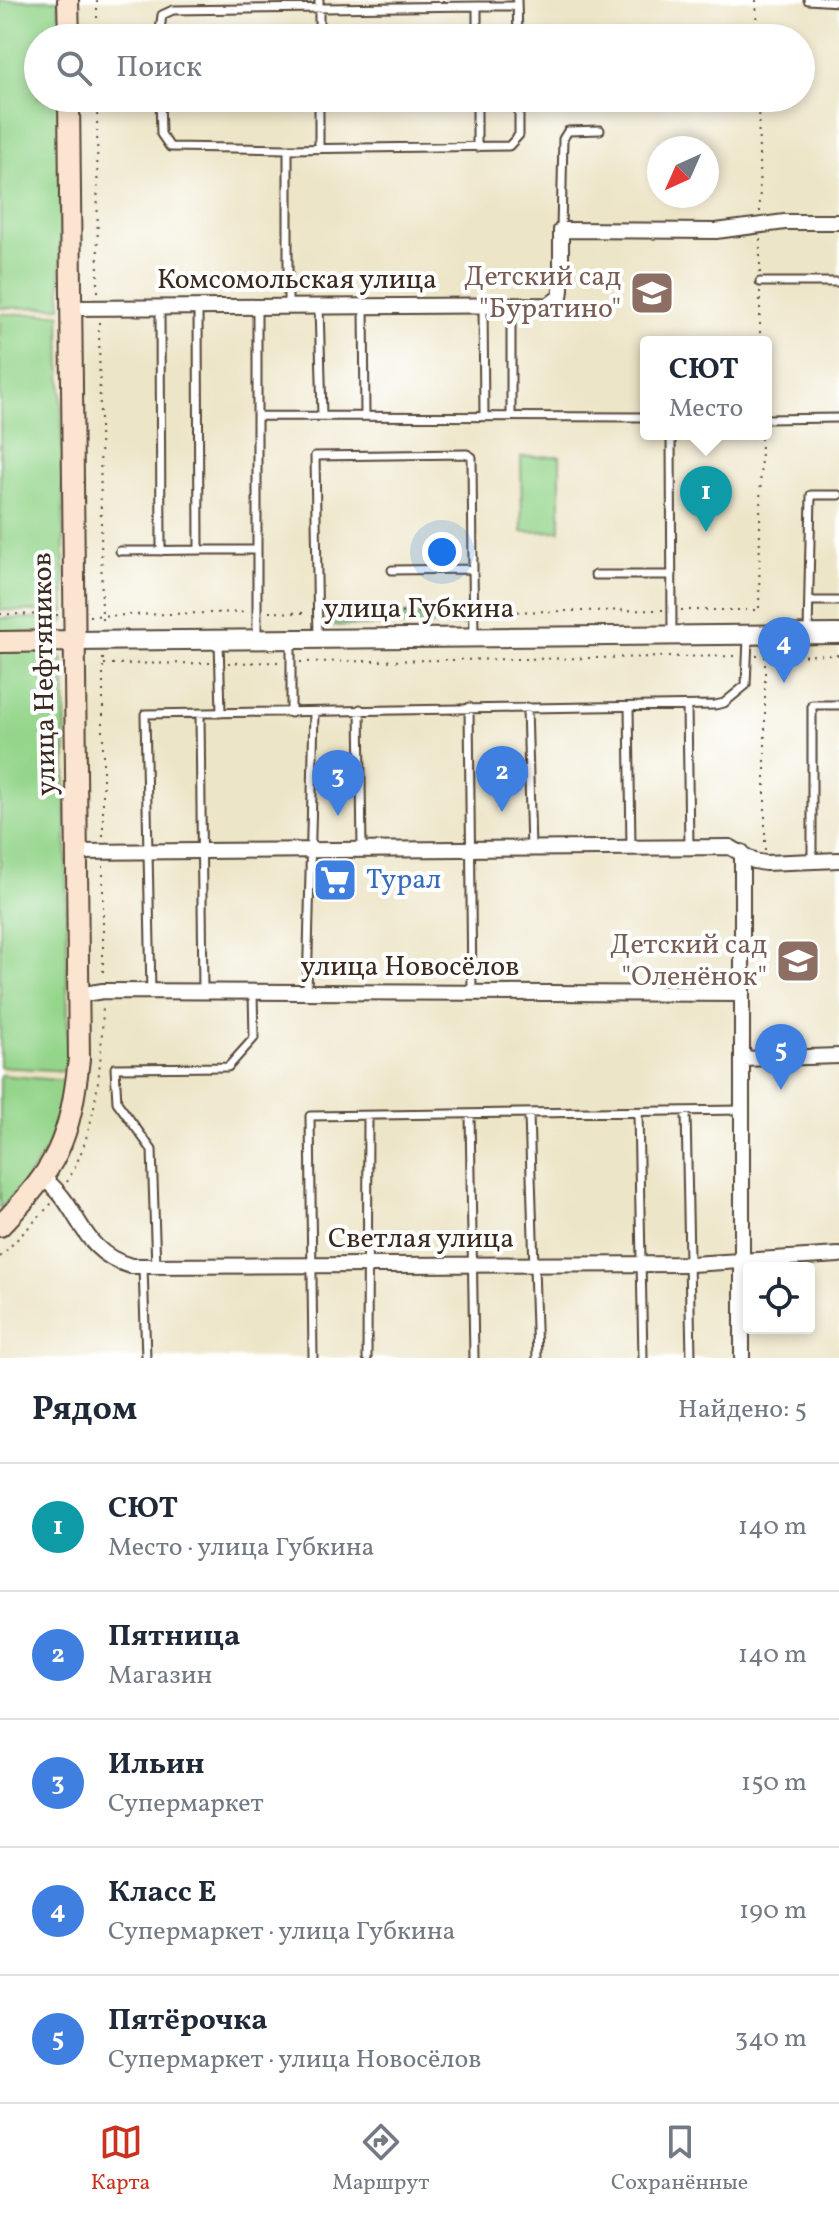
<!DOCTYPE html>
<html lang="ru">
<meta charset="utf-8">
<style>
body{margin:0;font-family:Vollkorn,serif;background:#f6f6f7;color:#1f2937}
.controls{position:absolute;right:24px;bottom:24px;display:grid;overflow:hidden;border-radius:8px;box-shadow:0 4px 12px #0003}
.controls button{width:72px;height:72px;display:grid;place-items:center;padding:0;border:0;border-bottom:2px solid #e0e1e3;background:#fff;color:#1f2937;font:40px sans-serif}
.compass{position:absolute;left:647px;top:136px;width:72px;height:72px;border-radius:50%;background:#fff;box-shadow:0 4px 12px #0003;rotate:225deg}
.you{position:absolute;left:442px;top:552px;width:28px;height:28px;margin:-20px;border:6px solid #fff;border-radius:50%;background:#1a73e8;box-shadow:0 0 0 12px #1a73e833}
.badge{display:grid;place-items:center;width:52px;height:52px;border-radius:50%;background:#c8321e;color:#fff;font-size:26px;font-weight:700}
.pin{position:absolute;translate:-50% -66px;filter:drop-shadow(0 2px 4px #0008)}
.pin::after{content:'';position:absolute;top:42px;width:28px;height:24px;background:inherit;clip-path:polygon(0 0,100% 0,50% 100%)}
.popup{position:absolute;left:640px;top:336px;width:132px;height:104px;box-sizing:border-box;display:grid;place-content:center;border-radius:8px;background:#fff;filter:drop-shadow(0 2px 6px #0005);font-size:26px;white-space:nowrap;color:#747a83}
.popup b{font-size:30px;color:#1f2937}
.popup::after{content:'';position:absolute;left:50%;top:100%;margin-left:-16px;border:16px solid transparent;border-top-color:#fff}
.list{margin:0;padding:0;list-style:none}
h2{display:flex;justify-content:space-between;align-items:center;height:104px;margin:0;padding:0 32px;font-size:34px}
h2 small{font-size:26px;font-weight:400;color:#747a83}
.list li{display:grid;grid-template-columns:52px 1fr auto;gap:24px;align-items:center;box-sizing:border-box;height:128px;padding:0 32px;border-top:2px solid #e0e1e3}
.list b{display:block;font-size:30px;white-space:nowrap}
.list p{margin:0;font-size:26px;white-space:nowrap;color:#747a83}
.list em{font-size:26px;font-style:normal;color:#747a83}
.icon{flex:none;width:44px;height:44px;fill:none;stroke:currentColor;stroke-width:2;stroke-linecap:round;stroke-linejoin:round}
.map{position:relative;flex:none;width:839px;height:1358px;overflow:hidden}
.search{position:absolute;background:#fff;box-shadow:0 4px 12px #0003;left:24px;right:24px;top:24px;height:88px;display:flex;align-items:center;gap:20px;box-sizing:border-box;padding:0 28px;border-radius:44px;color:#747a83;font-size:30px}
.sheet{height:744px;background:#fff}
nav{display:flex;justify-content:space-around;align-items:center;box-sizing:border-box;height:112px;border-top:2px solid #e0e1e3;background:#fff;font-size:22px;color:#747a83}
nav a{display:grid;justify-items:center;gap:4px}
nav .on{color:#c8321e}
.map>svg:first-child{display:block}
.green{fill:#94d58b;stroke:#688054;stroke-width:2}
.forest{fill:#77b677;stroke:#59704a;stroke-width:2}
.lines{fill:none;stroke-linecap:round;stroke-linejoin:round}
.service-casing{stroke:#564637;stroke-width:11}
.minor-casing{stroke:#564637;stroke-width:18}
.tertiary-casing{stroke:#564637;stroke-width:22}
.secondary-casing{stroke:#564637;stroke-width:24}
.path{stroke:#564637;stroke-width:2;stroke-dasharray:2 6;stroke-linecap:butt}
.service{stroke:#fff;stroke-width:7}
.minor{stroke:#fff;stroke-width:14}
.tertiary{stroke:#fff;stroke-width:18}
.secondary{stroke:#fce5d0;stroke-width:20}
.labels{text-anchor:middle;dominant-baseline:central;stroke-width:8;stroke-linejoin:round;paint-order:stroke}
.education-label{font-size:28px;fill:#785e54;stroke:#fff;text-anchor:end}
.street-label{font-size:28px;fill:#3b2a1e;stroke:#fff}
.shop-label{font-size:28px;fill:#366cbe;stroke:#fff;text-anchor:start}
</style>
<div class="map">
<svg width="839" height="1358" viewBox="0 0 839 1358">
<rect width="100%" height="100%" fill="#fff"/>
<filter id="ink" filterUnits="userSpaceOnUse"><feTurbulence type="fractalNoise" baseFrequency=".0125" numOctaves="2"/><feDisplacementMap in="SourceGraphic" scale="16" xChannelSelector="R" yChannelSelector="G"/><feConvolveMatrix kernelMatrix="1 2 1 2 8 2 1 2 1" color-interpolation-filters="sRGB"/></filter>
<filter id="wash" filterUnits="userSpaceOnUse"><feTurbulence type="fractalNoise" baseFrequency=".006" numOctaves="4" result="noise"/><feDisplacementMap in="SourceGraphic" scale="32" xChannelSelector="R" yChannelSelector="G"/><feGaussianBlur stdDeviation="1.8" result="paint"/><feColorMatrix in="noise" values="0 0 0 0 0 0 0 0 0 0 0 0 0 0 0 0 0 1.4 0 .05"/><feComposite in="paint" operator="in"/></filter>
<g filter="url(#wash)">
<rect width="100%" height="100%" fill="#ede5c7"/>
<!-- green -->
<path class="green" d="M0,0H59V38H38V98H60L61,307L0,308Z
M0,314H60L65,612L0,610Z
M560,456V531L522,532L521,457Z
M0,618L65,619L55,632L0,633Z
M0,651H50L62,658L65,668L68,1071L0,1067Z
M0,1075L67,1081C62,1135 37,1171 0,1209Z"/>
<!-- forest -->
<path class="forest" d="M466,613V625L325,626V616Z"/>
</g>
<g filter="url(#ink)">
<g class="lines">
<!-- service casing -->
<g class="service-casing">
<path id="service" d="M319,0V38
M517,0L518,38
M808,0L839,2
M159,38L162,15L173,10L477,6
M477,38V6H517
M160,98L161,134L170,147L288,149
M319,98V148
M477,98V147
M561,230L563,139L568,131L600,130
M760,282H839
M483,305L484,416
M511,305V416
M319,306L322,416
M364,306L365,416
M288,307V149L509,146L519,135V98
M160,308L161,551
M257,416L646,417
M766,419L839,418
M671,434L672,634
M199,550H256
M120,551L199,550L198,308
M473,569L474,635
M595,575H672
M809,601H839
M808,633L811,495H839
M257,637V307
M318,638L315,456L467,454L472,457L473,569L392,570
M219,641L221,713
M687,706L689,847
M469,707L472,992
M527,707L531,848
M629,707L631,848
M360,709L362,850
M291,713V639
M200,714L203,992
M812,860V705H839
M151,992L145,714L715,705L724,703L746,685L748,638
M307,993L314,713
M686,1112L691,1358
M638,1113L643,1358
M470,1115L474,1358
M529,1115L537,1358
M143,1267L146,1358
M156,1267L152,1150L117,1102L115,1068L228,1067L254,1038L253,992
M313,1358L310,1116L742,1110
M367,1358L368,1116"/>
</g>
<!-- minor casing -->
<g class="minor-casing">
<path id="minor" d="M70,308L549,305L560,297L561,290V230L716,231L785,222H839
M75,852L730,847L754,861L765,863L839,860
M78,995L103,991L742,994
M743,1059L839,1056
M44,1179C82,1207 78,1251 131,1266L691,1264L839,1255
M742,1358V852"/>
</g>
<!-- tertiary casing -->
<g class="tertiary-casing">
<path id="tertiary" d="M72,641L839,634"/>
</g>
<!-- secondary casing -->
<g class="secondary-casing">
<path id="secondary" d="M68,0L69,38
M0,642L72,641
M0,1226C58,1167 70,1140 79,1059L69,98"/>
</g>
<!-- path -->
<path class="path" d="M97,0V38
M756,0L757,38
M97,98L98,296
M758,98L760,213
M760,273V239
M760,291V342
M99,322L102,624
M681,610H759L761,434
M269,612L307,613
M485,612L663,610
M329,613L463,612
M0,614L59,615
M89,616L247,612
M756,656L839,655
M765,656V850
M103,658V840
M300,662L737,656
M228,663L282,662
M104,664L210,663
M103,866V976
M67,1182C98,1128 101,1066 103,1006
M0,1257L52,1203"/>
<!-- service -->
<use href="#service" class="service"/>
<!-- minor -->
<use href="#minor" class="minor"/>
<!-- tertiary -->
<use href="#tertiary" class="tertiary"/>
<!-- secondary -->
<use href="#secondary" class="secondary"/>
</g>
</g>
<!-- icons -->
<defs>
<g id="school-square" transform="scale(2.3)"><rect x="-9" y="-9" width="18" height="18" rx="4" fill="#8d6e63" stroke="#fff"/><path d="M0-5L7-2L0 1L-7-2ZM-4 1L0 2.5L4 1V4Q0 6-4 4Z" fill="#fff"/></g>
<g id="supermarket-square" transform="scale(2.3)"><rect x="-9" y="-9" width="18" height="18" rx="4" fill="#3f7fe0" stroke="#fff"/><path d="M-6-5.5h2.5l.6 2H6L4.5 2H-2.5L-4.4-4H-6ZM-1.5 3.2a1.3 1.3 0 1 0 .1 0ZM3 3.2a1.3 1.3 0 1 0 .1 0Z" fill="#fff"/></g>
</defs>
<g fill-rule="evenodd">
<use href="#school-square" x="652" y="293"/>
<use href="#supermarket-square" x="335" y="880"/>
<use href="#school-square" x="798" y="961"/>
</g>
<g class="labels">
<!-- education labels -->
<g class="education-label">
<text x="621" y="277">Детский сад<tspan x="621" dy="32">"Буратино"</tspan></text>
<text x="767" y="945">Детский сад<tspan x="767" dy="32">"Оленёнок"</tspan></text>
</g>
<!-- street labels -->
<g class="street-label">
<text x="297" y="280">Комсомольская улица</text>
<text x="419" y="609">улица Губкина</text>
<text transform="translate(45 674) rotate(-91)">улица Нефтяников</text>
<text x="410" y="967">улица Новосёлов</text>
<text x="421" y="1239">Светлая улица</text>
</g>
<!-- shop labels -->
<g class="shop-label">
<text x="366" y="880">Турал</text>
</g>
</g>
</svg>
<div class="controls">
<button><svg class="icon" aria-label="locate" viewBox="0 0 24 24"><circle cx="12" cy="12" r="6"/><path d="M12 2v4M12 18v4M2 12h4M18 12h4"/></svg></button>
</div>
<svg class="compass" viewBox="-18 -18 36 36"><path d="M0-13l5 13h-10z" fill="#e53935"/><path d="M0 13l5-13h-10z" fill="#747a83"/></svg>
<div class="you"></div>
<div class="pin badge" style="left:706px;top:532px;background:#0f9aa8">1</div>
<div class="popup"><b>СЮТ</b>Место</div>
<div class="pin badge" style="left:502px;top:812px;background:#3f7fe0">2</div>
<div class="pin badge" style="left:338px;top:816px;background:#3f7fe0">3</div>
<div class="pin badge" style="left:784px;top:683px;background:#3f7fe0">4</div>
<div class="pin badge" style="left:781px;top:1090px;background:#3f7fe0">5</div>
<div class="search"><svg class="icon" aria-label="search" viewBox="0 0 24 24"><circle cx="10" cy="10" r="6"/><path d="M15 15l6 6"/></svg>Поиск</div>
</div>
<section class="sheet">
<h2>Рядом<small>Найдено: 5</small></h2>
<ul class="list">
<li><span class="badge" style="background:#0f9aa8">1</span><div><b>СЮТ</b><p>Место · улица Губкина</p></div><em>140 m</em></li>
<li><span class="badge" style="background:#3f7fe0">2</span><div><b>Пятница</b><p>Магазин</p></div><em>140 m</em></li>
<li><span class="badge" style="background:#3f7fe0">3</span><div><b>Ильин</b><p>Супермаркет</p></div><em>150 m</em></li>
<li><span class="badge" style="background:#3f7fe0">4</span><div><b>Класс Е</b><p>Супермаркет · улица Губкина</p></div><em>190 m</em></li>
<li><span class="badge" style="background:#3f7fe0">5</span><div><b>Пятёрочка</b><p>Супермаркет · улица Новосёлов</p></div><em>340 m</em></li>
</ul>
</section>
<nav>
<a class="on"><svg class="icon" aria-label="map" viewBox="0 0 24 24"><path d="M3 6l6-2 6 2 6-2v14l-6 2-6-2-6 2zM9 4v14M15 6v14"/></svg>Карта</a>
<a><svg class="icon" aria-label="directions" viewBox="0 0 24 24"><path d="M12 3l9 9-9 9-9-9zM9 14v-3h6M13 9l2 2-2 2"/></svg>Маршрут</a>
<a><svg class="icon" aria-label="saved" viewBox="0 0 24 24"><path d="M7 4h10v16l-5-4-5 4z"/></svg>Сохранённые</a>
</nav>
